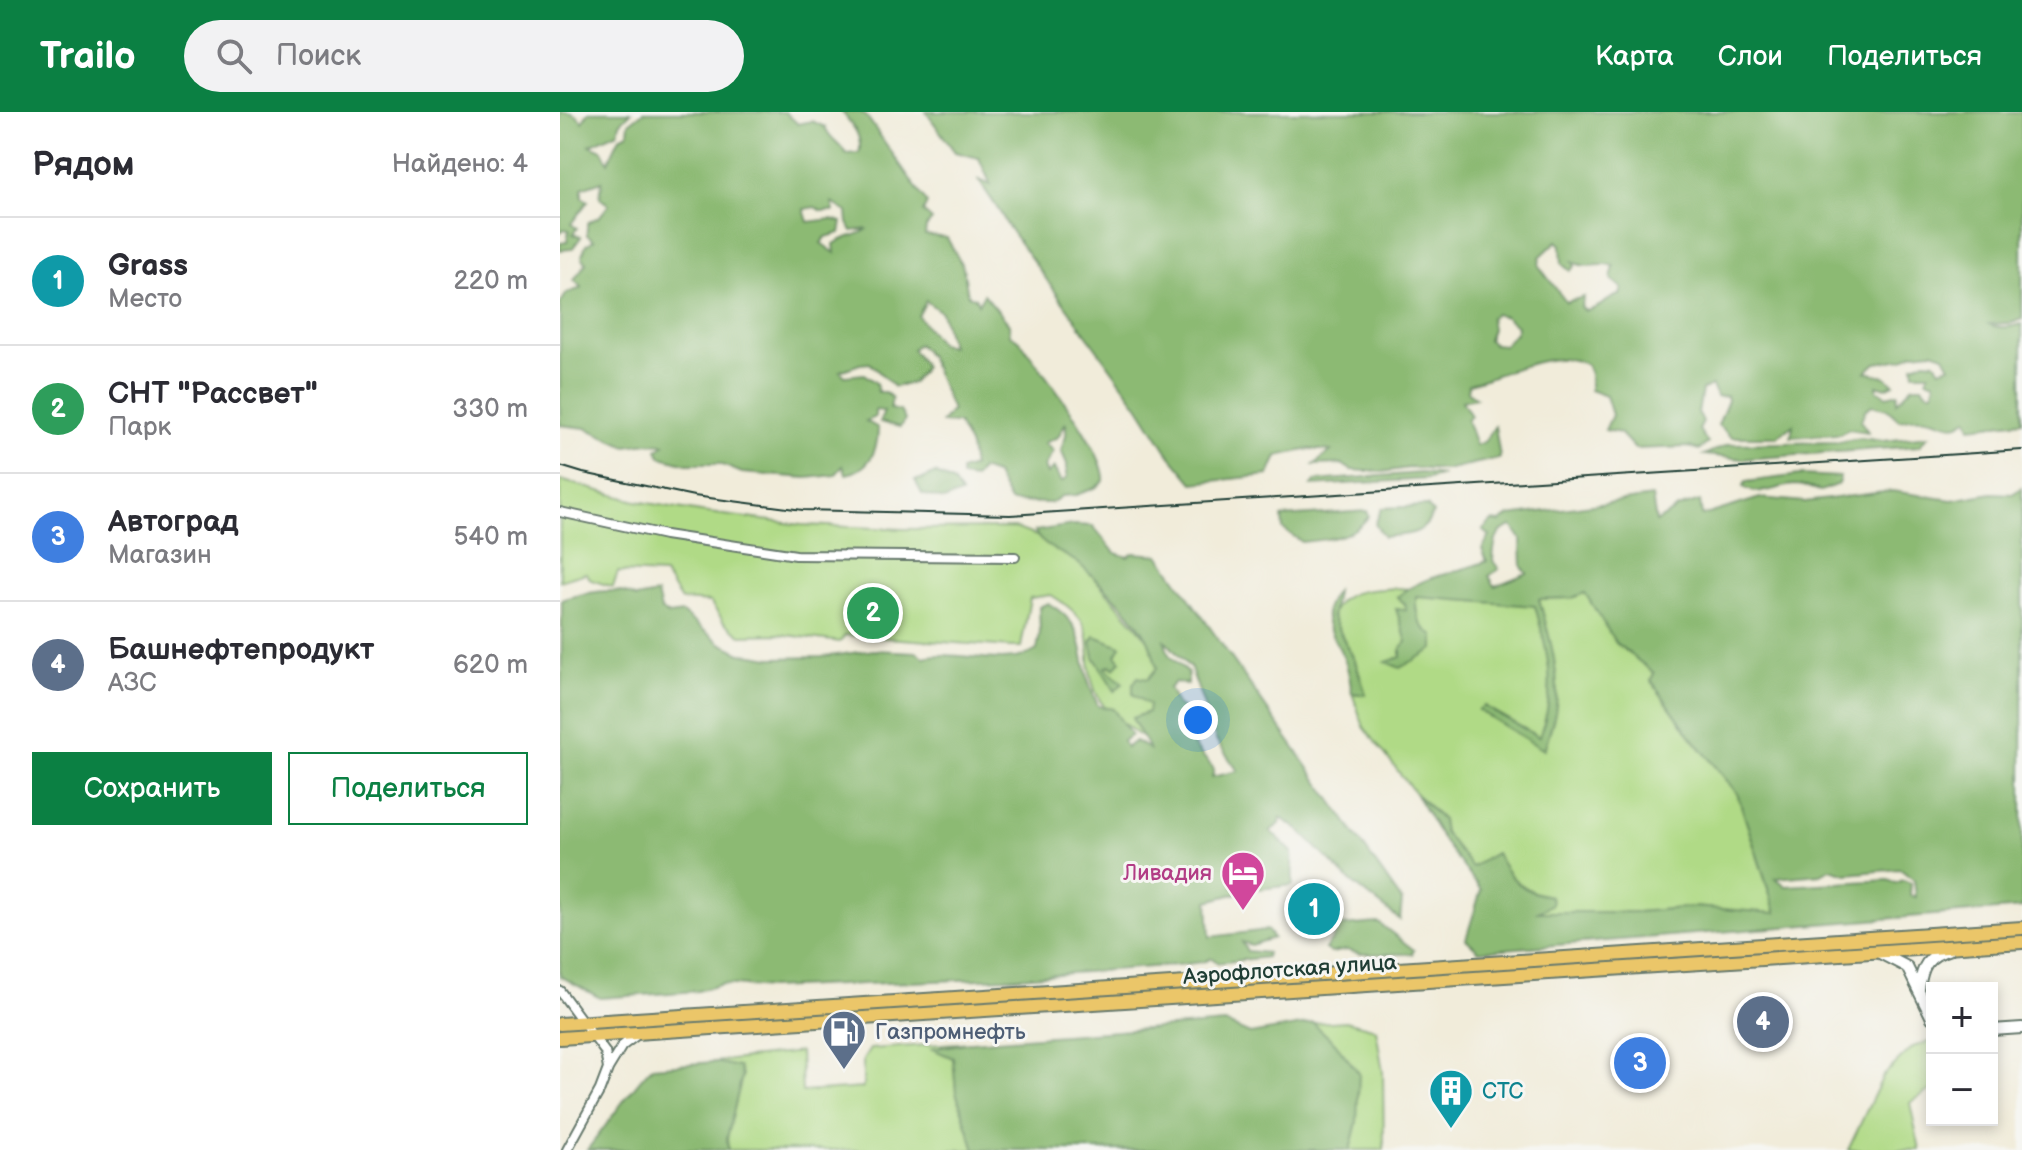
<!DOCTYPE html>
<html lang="ru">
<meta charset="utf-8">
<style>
body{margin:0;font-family:"Balsamiq Sans",sans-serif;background:#f2f2f3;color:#2b2b33}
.controls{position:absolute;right:24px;bottom:24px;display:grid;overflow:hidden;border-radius:0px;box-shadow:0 4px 12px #0003}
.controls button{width:72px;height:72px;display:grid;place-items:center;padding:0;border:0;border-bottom:2px solid #e1e1e2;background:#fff;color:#2b2b33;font:40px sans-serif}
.you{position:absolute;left:638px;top:608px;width:28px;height:28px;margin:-20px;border:6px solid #fff;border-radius:50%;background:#1a73e8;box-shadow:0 0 0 12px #1a73e833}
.badge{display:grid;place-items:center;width:52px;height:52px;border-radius:50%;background:#0b8043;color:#fff;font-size:26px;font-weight:700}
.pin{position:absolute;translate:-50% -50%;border:4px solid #fff;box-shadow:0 2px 8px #0006}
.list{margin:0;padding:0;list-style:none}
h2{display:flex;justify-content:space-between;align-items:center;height:104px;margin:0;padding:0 32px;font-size:34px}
h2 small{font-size:26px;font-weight:400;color:#7c7c81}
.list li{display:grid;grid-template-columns:52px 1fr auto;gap:24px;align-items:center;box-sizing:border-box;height:128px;padding:0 32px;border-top:2px solid #e1e1e2}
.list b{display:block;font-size:30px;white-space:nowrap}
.list p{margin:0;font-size:26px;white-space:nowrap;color:#7c7c81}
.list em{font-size:26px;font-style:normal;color:#7c7c81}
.actions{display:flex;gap:16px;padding:24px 32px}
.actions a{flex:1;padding:18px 0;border:2px solid #0b8043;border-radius:0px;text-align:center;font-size:28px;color:#0b8043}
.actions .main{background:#0b8043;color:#fff}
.icon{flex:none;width:44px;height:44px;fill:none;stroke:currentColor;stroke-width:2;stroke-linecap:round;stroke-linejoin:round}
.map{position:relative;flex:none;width:1462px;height:1038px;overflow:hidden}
header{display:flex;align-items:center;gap:48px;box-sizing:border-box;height:112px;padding:0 40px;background:#0b8043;color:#fff}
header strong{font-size:38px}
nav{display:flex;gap:44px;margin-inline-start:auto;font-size:28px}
.search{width:560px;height:72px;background:#f2f2f3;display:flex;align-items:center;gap:20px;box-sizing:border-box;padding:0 28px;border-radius:44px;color:#7c7c81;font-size:30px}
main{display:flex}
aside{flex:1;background:#fff}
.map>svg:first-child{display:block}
.green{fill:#b0da86;stroke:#688c5d;stroke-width:2}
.forest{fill:#8cba73;stroke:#567c54;stroke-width:2;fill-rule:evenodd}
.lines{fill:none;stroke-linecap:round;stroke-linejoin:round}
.minor-casing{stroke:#687a6e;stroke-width:12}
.tertiary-casing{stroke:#687a6e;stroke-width:14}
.primary-casing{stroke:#687a6e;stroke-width:16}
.minor{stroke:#fff;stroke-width:8}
.tertiary{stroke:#fff;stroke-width:10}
.primary{stroke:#ebc669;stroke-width:12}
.rail{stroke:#1f3d34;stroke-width:2}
.labels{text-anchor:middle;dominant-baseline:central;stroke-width:6;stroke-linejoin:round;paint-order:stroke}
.hotel-label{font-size:22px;fill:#b23c85;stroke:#f6f6f2;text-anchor:end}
.street-label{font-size:22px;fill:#1f3d34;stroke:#f6f6f2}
.service-label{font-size:22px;fill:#4e5e75;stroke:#f6f6f2;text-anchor:start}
.culture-label{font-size:22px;fill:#0d838f;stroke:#f6f6f2;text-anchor:start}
</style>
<header>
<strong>Trailo</strong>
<div class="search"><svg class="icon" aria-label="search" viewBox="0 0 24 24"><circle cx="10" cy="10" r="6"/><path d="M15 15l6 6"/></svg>Поиск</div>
<nav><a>Карта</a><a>Слои</a><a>Поделиться</a></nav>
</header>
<main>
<aside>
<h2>Рядом<small>Найдено: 4</small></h2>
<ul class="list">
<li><span class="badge" style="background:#0f9aa8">1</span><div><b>Grass</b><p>Место</p></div><em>220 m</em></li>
<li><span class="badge" style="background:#2e9e5b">2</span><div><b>СНТ &quot;Рассвет&quot;</b><p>Парк</p></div><em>330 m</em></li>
<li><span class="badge" style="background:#3f7fe0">3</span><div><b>Автоград</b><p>Магазин</p></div><em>540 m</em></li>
<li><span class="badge" style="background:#5c6f8a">4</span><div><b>Башнефтепродукт</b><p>АЗС</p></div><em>620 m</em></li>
</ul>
<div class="actions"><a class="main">Сохранить</a><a>Поделиться</a></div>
</aside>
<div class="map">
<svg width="1462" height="1038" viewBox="0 0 1462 1038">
<rect width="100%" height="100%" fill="#f6f6f2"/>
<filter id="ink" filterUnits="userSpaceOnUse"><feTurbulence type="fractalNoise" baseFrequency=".0125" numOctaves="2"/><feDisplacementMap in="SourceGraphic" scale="16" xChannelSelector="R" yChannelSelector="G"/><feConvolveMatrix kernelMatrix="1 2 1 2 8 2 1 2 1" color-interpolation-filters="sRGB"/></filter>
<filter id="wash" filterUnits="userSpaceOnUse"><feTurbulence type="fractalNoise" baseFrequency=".006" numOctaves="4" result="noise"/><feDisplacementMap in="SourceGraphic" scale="32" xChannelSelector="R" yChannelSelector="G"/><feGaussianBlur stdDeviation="1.8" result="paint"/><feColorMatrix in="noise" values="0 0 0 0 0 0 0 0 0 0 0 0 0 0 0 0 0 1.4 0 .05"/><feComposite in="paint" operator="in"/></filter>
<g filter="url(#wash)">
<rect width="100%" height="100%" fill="#f1ecda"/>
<!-- green -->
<path class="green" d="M0,368L76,389L141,400L242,413L343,417L455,416L487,428L523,453L588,527L598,556L595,592L610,616L585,628C573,618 544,599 538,585C515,536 551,519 491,483L470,486L461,535H451L285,523L280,530L219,522L181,523L164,510L150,490L121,488L104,462L58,460L53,475L31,468L26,461L0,469Z
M837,476L979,487L1012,486L1025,480L1056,531L1094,561L1091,569L1130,623L1177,681L1216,802L1133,795L1078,800H975L976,782L948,764L912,756L883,720L882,707L855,681L804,615L792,581L806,582L795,549L772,504C780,475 812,478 837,476Z
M786,909L816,917L823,960L824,1038H790L797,1010L775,931L753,911Z
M1372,929V977L1350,991L1360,1038H1288L1323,964L1353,935Z
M411,930L374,937L393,946L396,980L415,1038H168L167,1026L182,964L178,955L154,950L240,940L242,980L303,976V948L310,937Z"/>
<!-- forest -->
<path class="forest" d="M0,0C10,0 17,1 22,10L29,0H71L60,11L58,20L30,33L42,38L48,50L60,25L68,21L69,11L83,0H225L238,12L252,9L265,15C270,28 281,31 286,42L299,41C304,25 291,12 282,0H301L307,5L367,91L363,100L372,108L366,115L365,123L387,126L403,155L408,183L416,186L418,192L424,182L449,212L450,223L460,229C479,256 547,340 544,369L535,376L516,383L502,384L491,391L450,390L435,362L421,357L414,367L401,365V359L413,355L410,335L398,311H381L392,298L369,244L358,232L352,237L365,255L352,271L334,275L310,251L300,252L280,259L285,264L304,262L316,271L318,280H325L332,286L330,297L340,299L345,308L340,315L320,310L324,299L315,298V305L306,309L318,316C318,338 310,358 286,362L283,354L275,363L247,366L182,361L160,352H127L101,345L97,338L104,332L88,331L66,334L26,316L0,313V192L7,181L22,176L14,168L26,151L22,144L26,133L34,128L27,123V111L40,104L49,93L40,86L42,69L22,76V85L28,89L11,112L17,116L13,122L21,125L12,137L0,138V131L7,130L9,118L4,117L0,121ZM272,91L287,100L288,111L292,119L308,117C297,125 285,124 274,132L275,141L261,131L266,125L280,121L282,110L271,107L248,110L244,97L255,95L261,99H274ZM366,189L381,200L391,234L380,232L358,204ZM506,310V323L501,338L507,352V366L501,370L494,356L487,362L484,355L493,339L484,331L498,325Z
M366,0H1462V207L1452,211L1429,212C1439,217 1452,215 1462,212V309L1411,315L1408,306C1394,319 1387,310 1372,307C1361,304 1350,306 1339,308L1327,297L1312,293L1305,298L1301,309L1308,320L1289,317L1279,322L1231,325L1233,313L1217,325H1171L1158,313L1168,288L1167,284L1157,285L1152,274L1142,278L1138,301L1143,310L1139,318L1148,331L1139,338L1129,335L1075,337L1060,321L1045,318L1052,303L1046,284L1030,278V262L1026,252C993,236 942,263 909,272L908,280L916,286L902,289L911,304L907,308L916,333L924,330L935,314L940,346L886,358L849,356L822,360L791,358L782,352L754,353L771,339L750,337L717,344L709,363L633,371L608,341L579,295L447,113C439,96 428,84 419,68L431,73L419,46L395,40ZM997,129L1001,133L1002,152L1010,159L1015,154L1013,150C1028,158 1040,150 1054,154L1051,167L1062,176L1060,183C1047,185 1042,197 1025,199L1021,195L1024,185L1006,190L979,154L980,145ZM935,202L946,205L957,214L955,221L944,233L933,232L928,228L932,217L930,206ZM1372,239L1384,243L1390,254L1380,257L1375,250L1365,249L1353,253L1354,261H1369L1366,267L1375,270L1373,280H1368L1363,274H1353L1337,290L1338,281L1327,284L1317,278V273L1326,276L1334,272L1324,264L1306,260L1316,251L1343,247L1353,241Z
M1368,324L1359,334L1183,347L1144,343L1169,332L1277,330L1301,326L1323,329Z
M375,361L394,371L401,382L384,388L362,382L355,368L363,367Z
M861,361L883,363L868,367L752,374L755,369Z
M1240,363L1280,365L1278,372L1261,379C1252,377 1244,373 1235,373C1216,374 1201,386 1183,375L1186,370Z
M1462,376V796L919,839L906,827L921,778L884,730L855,681L882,708L884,720L912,755L936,741C949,765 962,781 991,784L992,792L978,800H1077L1133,795L1216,801L1177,681L1130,623L1091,568L1094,561L1056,531L1025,481L1012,486L979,487C989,523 1002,563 995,601C992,613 988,626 984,638L918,598L924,594L979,625C998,579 988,540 975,494L856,485C855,501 860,516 874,524V537L840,556L826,550L841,545V536L847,530L836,497L846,498L845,492L837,485C864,462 895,462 927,449L922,437L930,424L923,418L932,409L940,410L949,404L1092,385L1096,410L1118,396L1140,389L1142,404L1200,386L1245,390L1332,379L1392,388L1432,381L1452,382ZM952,414L961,427L962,455L967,461L935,474L929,464L939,457L933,449C934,433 935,418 952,414ZM1270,757L1287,762L1340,757L1354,768L1356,785L1350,783L1351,771L1343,768L1336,771L1328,768L1226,774L1216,766L1261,762Z
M867,394L873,401C863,425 847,422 824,425L815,412L822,396Z
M807,399L809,404C792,427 768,427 742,430L723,417L722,405Z
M513,413L533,414L555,441L568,445L573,441L599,443L842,789L840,808L788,767L740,719L721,706L720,712L710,719L732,740L733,773L699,777L690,746H683L677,751L681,760V768L673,776L689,778L648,789L650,825L707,818L713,826L691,833L682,830L687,839L707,841L706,845L658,851L652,846L643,850L617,853L445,866L209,876L162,872L138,879L40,886L0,864L2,488C22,481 58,473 76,486L97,482L101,498L109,503L122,501L160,531L181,541L211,546L262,545L314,538L356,540L364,545C398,537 447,558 477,538L480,520L479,495L488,491C522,511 519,528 527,563C529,574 534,584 538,594L553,597L571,623L563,629L566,636L575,629L589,637L572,606L588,600L589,593L573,582V572L578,565L588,567L597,556C594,546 592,535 587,526C573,501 541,471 519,452C506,441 479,435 475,419ZM604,527L631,557L656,628L678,659L652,665L654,657C638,637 620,627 626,599L617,593L609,576L615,570L628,572V561L609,543Z
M776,479L772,505L795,549L806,583L792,581C790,571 789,559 785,549C775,522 753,508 776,479Z
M535,524L561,534L556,543L561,549L554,557L550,553L545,556L563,571L555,579L534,545L531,530Z
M819,811L854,838L852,842H800L787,838L771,841L765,837L782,814Z
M665,911L690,922L753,911L775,931L799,961L797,1010L790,1038H415L396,980L393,946L372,937L411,930Z
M154,950L179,955L182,964L167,1026L168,1038H27C50,1010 67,980 92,955Z"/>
</g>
<g filter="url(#ink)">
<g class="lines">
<!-- minor casing -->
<g class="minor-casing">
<path id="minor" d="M0,400L105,423L236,443L455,445
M0,879L45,940L48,957
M7,1038L40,978L48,957L62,934L78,922"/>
</g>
<!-- tertiary casing -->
<g class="tertiary-casing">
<path id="tertiary" d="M1318,840L1347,855L1372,906
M1359,877C1362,854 1367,844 1390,837
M1432,918L1462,916"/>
</g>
<!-- primary casing -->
<g class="primary-casing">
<path id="primary" d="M0,912L1462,816
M0,926L1462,830"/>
</g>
<!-- minor -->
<use href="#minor" class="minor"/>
<!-- tertiary -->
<use href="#tertiary" class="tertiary"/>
<!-- primary -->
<use href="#primary" class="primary"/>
<!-- rail -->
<path class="rail" d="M0,354L23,361L134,384L243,398L450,403L1462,338"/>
</g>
</g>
<!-- icons -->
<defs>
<g id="hotel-pin" transform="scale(2.3)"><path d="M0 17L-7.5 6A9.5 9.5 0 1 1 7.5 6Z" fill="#d1479c" stroke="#f6f6f2"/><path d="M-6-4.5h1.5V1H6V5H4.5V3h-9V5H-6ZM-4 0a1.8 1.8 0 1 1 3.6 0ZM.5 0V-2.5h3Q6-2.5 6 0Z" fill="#fff"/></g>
<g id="fuel-pin" transform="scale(2.3)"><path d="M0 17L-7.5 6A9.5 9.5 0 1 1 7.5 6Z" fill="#5c6f8a" stroke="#f6f6f2"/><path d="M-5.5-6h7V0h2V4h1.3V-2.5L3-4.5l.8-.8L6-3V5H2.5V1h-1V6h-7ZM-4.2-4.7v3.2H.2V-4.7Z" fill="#fff"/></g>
<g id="building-pin" transform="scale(2.3)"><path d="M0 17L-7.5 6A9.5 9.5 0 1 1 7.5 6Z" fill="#0f9aa8" stroke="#f6f6f2"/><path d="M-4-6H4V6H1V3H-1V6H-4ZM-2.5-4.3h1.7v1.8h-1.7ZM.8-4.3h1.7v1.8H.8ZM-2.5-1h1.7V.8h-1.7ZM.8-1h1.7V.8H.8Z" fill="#fff"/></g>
</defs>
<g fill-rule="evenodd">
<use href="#hotel-pin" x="683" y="761"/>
<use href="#fuel-pin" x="284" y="920"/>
<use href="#building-pin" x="891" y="979"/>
</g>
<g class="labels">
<!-- hotel labels -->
<g class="hotel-label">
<text x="652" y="761">Ливадия</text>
</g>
<!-- street labels -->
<g class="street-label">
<text transform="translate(730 858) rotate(-4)">Аэрофлотская улица</text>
</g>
<!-- service labels -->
<g class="service-label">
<text x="315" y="920">Газпромнефть</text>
</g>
<!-- culture labels -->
<g class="culture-label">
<text x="922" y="979">СТС</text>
</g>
</g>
</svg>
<div class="controls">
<button>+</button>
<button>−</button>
</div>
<div class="you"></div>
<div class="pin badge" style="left:754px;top:797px;background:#0f9aa8">1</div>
<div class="pin badge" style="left:313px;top:501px;background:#2e9e5b">2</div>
<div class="pin badge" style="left:1080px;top:951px;background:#3f7fe0">3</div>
<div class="pin badge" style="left:1203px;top:910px;background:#5c6f8a">4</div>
</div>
</main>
